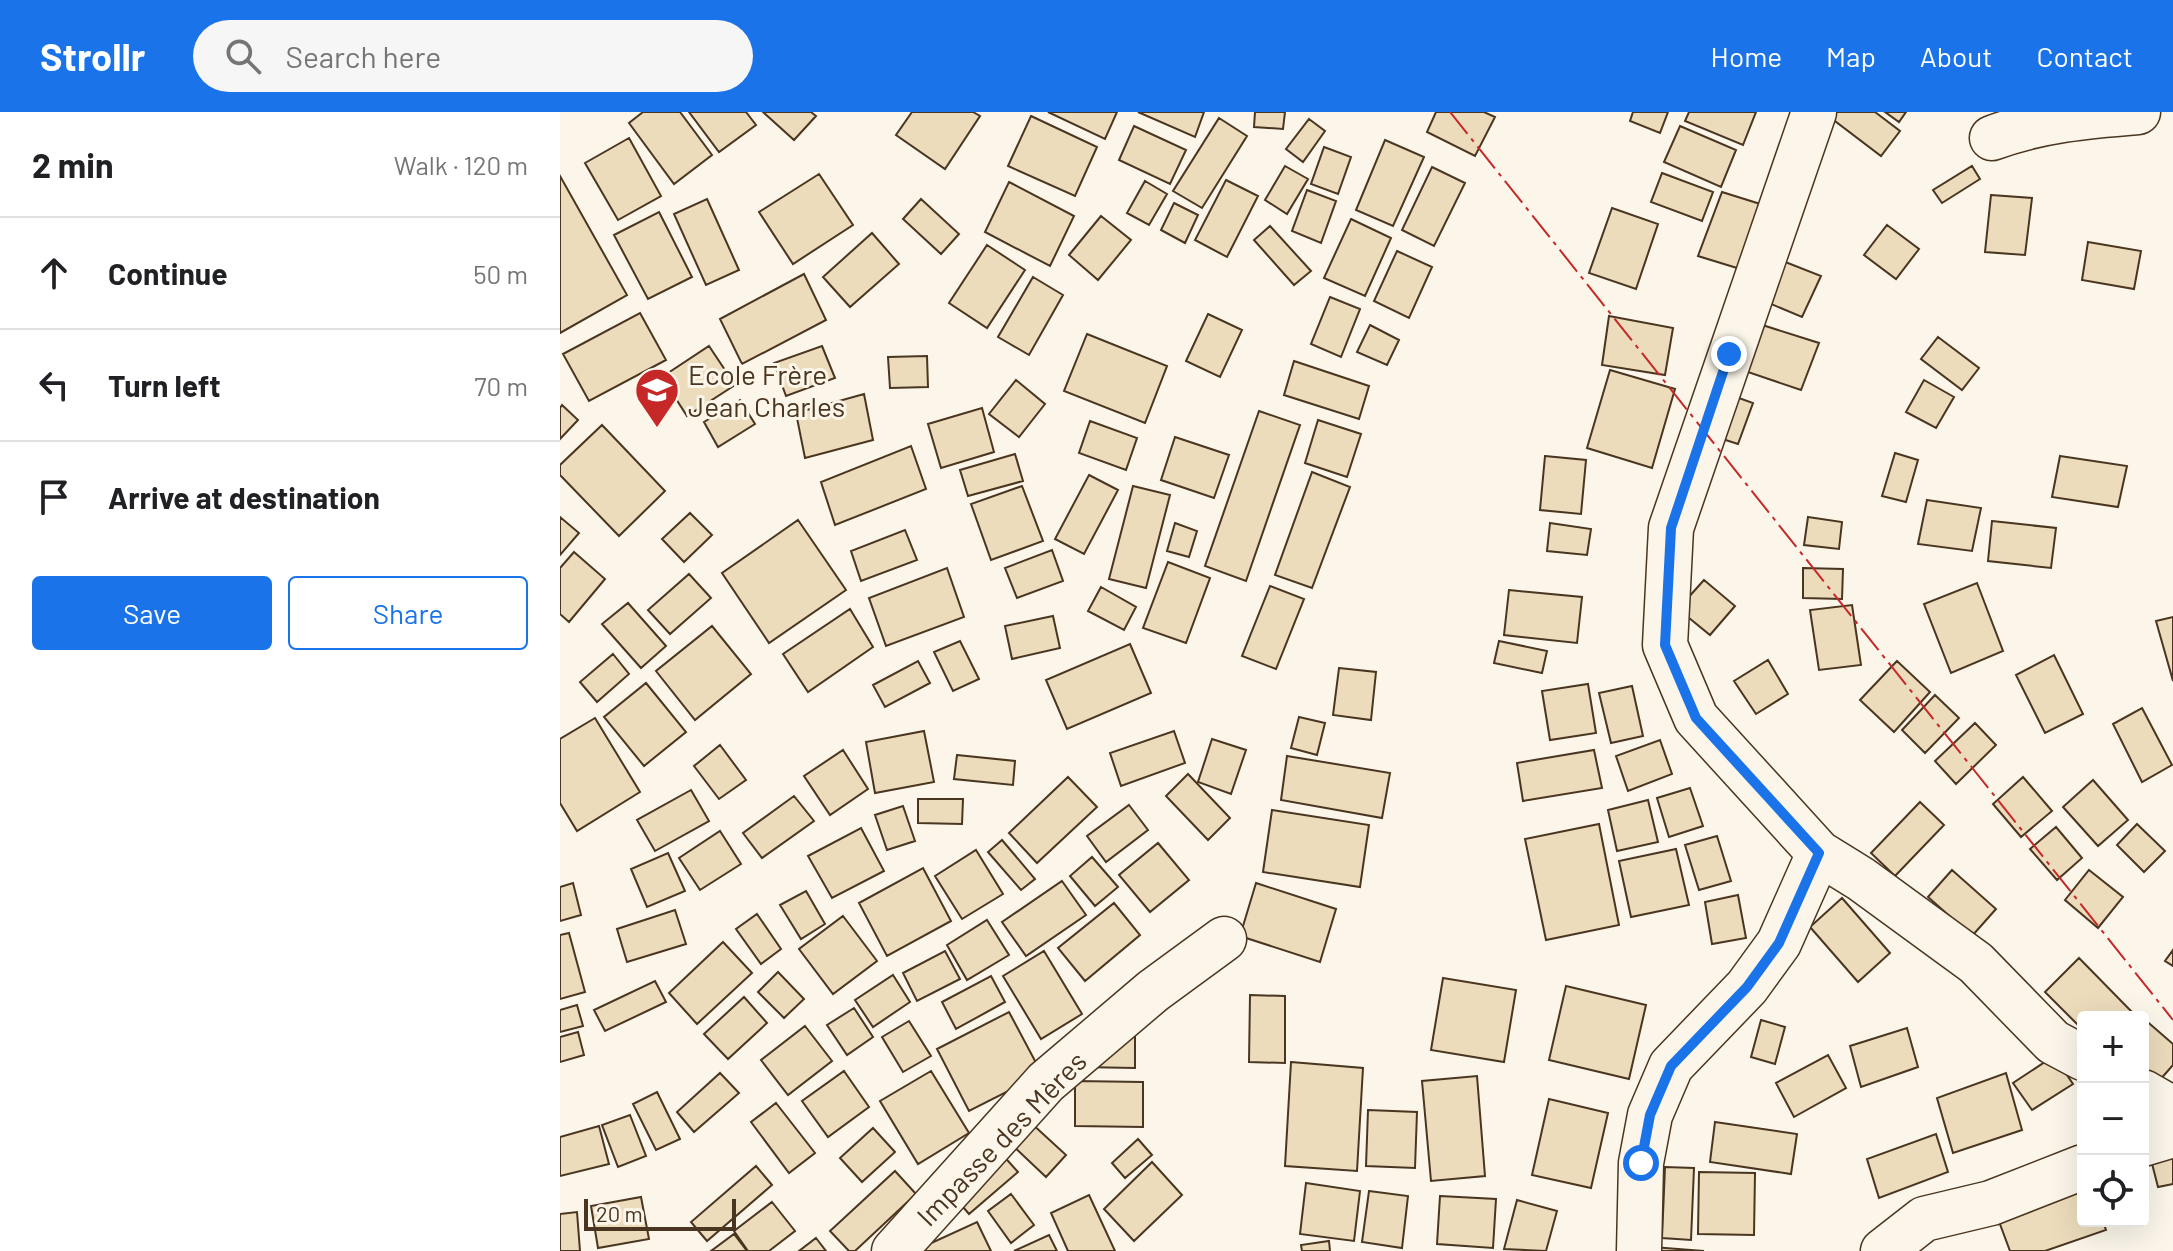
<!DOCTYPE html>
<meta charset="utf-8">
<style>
body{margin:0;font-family:Barlow,sans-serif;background:#f6f6f6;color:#202124}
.controls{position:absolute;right:24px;bottom:24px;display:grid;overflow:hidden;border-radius:8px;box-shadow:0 8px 32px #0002}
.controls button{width:72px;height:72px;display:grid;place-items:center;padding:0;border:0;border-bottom:2px solid #e0e0e0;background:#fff;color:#202124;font:40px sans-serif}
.scale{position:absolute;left:24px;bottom:20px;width:152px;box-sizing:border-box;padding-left:8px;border:4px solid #4a3520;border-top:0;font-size:22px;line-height:28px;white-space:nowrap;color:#4a3520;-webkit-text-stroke:6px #fbf6e9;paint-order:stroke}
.stop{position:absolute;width:24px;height:24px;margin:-18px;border:6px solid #1a73e8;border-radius:50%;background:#fff}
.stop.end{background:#1a73e8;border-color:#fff;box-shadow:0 2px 8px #0008}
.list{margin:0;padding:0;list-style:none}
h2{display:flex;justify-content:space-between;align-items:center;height:104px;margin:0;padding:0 32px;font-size:34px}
h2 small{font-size:26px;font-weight:400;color:#757577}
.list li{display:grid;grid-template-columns:52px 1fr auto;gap:24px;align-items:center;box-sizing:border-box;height:112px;padding:0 32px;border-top:2px solid #e0e0e0}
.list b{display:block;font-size:30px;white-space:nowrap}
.list em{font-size:26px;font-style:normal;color:#757577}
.actions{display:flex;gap:16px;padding:24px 32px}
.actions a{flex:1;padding:18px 0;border:2px solid #1a73e8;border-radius:8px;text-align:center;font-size:28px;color:#1a73e8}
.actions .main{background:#1a73e8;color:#fff}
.icon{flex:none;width:44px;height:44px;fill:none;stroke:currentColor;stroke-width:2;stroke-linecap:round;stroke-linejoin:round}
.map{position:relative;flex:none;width:1613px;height:1139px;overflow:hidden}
header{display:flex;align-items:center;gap:48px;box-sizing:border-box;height:112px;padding:0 40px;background:#1a73e8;color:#fff}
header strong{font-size:38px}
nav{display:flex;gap:44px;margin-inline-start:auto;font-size:28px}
.search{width:560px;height:72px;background:#f6f6f6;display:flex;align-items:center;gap:20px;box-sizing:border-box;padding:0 28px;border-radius:44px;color:#757577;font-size:30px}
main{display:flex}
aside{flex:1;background:#fff}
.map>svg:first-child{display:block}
.building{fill:#ecdcbc;stroke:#4a3520;stroke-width:2}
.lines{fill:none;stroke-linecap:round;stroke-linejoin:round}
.street-casing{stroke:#4a3520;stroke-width:47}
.street{stroke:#fbf6e9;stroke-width:44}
.power{stroke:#c62828;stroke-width:2;stroke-dasharray:28 6 4 6;stroke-linecap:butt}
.route{stroke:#1a73e8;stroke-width:10}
.labels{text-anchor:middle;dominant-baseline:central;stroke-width:6;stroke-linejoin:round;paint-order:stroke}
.poi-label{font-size:28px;fill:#4a3520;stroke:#fbf6e9;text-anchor:start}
.street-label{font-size:28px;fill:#4a3520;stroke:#fbf6e9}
</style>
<header>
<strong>Strollr</strong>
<div class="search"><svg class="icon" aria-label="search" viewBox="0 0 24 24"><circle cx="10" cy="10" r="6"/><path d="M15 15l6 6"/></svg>Search here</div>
<nav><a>Home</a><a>Map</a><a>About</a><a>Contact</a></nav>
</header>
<main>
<aside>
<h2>2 min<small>Walk · 120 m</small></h2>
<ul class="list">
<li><svg class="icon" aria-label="ahead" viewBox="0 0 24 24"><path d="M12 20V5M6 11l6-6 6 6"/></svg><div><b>Continue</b></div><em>50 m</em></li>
<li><svg class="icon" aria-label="left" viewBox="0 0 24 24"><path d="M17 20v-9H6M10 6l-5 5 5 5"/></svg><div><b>Turn left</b></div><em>70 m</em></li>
<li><svg class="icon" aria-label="arrive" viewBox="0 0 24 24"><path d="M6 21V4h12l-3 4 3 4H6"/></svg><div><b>Arrive at destination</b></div></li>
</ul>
<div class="actions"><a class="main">Save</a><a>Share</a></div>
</aside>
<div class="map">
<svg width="1613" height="1139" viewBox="0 0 1613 1139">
<rect width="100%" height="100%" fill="#fbf6e9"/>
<!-- building -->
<path class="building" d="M83,0H120L152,43L114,72L69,11Z
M129,0H186L196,13L159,40Z
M203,0H251L256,4L234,28Z
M352,0H413L420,4L385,57L336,23Z
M488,0H557L545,27Z
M578,0H644L635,25Z
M695,0H725L723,17L694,15Z
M876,0H924L935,5L915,44L867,20Z
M1073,0H1108L1100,21L1070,9Z
M1129,0H1196L1183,33L1125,9Z
M1276,0H1315L1340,19L1321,44L1271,6Z
M1325,0H1346L1339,10Z
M471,4L537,35L515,84L448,54Z
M659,6L687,24L642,96L613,79Z
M749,7L765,19L743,50L726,37Z
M574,14L626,38L610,72L559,48Z
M1120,14L1176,38L1161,75L1104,50Z
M69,26L101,84L58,108L25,51Z
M825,28L864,45L833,114L796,98Z
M764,35L791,45L778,82L751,72Z
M725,54L748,67L727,102L705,88Z
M1412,54L1420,67L1382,91L1373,78Z
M872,55L905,71L874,134L842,118Z
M1102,61L1153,80L1142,109L1091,90Z
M259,62L293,113L233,152L199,100Z
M0,64L67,183L0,221Z
M666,68L698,84L667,145L635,128Z
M585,69L607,82L589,113L567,101Z
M449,70L514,104L490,154L425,120Z
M747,78L776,89L761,131L732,119Z
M1162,80L1213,96L1190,160L1138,144Z
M1431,83L1472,86L1465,143L1425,140Z
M147,87L179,158L146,173L114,102Z
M361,87L399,122L381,142L343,107Z
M614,91L638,103L625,131L601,118Z
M1052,96L1098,112L1076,177L1029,161Z
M99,100L132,165L88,187L54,123Z
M541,104L571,128L538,168L509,143Z
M791,107L831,126L805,184L764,166Z
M1327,113L1359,137L1336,167L1304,143Z
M710,114L751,159L734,173L694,128Z
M312,121L339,152L290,195L263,165Z
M1528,130L1581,139L1574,177L1522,168Z
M427,133L465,158L427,216L389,191Z
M837,139L872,155L849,206L814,189Z
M1215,146L1261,164L1242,205L1197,186Z
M244,162L266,208L182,252L160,207Z
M473,165L503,183L469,243L438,225Z
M770,185L800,197L781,245L751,232Z
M80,201L106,248L29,289L3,242Z
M648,202L682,218L660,265L626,249Z
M1049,204L1113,216L1105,263L1042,253Z
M1193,210L1259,231L1241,278L1176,256Z
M810,213L839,228L827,253L797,240Z
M527,222L607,254L585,311L504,279Z
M1378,225L1419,256L1402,278L1361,247Z
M149,234L175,273L127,304L102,265Z
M262,234L275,266L226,284L214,251Z
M367,244L368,275L330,276L328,245Z
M734,249L809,274L799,307L724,283Z
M1050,258L1115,277L1092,356L1027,336Z
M456,268L485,292L459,325L429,302Z
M1364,268L1394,285L1376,316L1346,300Z
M1165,281L1193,291L1178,332L1150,323Z
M304,282L313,328L245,346L236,301Z
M180,288L195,312L158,335L144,310Z
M2,293L18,308L0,327V296Z
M422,296L434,340L381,356L368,312Z
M699,299L740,313L686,469L645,454Z
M758,308L801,322L787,365L745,351Z
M530,309L577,326L566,358L519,341Z
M42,313L105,379L59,424L0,363V353Z
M615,325L669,343L654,386L601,368Z
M351,334L366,377L275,413L261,370Z
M1335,341L1358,348L1346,390L1322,384Z
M455,342L463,369L408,384L400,358Z
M985,344L1026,348L1021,402L980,398Z
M1500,344L1567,354L1558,395L1492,385Z
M752,360L790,375L752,476L715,463Z
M529,363L558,378L524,442L495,427Z
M462,374L483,429L431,448L411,392Z
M573,374L610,383L586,476L549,467Z
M1367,388L1421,396L1412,439L1358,432Z
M130,401L152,423L124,450L102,427Z
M0,405L19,421L0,443Z
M1248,405L1282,410L1279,437L1244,433Z
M238,408L286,478L209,531L162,461Z
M1432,409L1496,416L1491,456L1428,449Z
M615,411L637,419L629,445L607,439Z
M990,411L1031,417L1027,443L987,439Z
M345,418L357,448L301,469L291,439Z
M492,438L503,469L457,486L445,456Z
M14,440L45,467L9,510L0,502V456Z
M608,450L650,466L626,531L583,516Z
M387,456L404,505L326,534L309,486Z
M1243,456L1283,457L1282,487L1243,486Z
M129,462L151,486L110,522L88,498Z
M1144,468L1175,494L1150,523L1118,497Z
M1417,471L1443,539L1391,561L1364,492Z
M710,474L744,487L716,557L682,544Z
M541,475L576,495L564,518L528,499Z
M949,478L1022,485L1017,531L944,523Z
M68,491L106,534L81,556L42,512Z
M1292,493L1301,553L1259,558L1250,498Z
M290,497L313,535L248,580L223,542Z
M493,504L500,536L452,547L445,514Z
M1613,505V569L1596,509Z
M152,514L191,562L135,608L96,559Z
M400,529L419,567L393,579L374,540Z
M939,529L987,539L982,561L934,551Z
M570,532L591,581L507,617L486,568Z
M53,542L69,562L37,590L20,570Z
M1494,543L1523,602L1485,621L1456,563Z
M1208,548L1228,582L1196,602L1174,569Z
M358,549L370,571L325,595L313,573Z
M1337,549L1370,580L1334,620L1300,588Z
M779,556L816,560L811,608L773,603Z
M86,571L126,620L84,654L44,605Z
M1028,572L1036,621L990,628L982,579Z
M1072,574L1083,624L1051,631L1039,581Z
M1375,583L1399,606L1365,641L1342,618Z
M1582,596L1612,653L1582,670L1553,612Z
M739,605L765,611L757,643L731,636Z
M35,606L80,680L17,719L0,691V627Z
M1415,611L1436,633L1396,672L1375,649Z
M364,619L374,670L315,681L306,630Z
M614,619L625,651L561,674L550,641Z
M652,627L686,638L671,682L638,670Z
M1100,628L1112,662L1068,679L1056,644Z
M160,633L186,668L159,687L134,654Z
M283,638L308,677L270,703L244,664Z
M1034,638L1042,676L963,689L957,651Z
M397,643L455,649L453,673L394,667Z
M727,644L830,661L822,706L721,688Z
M628,662L670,706L648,728L606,684Z
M508,665L537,695L477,751L449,721Z
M1463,665L1492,699L1461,725L1433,692Z
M1533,668L1568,708L1538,734L1503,695Z
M1130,676L1143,714L1109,725L1097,686Z
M131,678L149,709L95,739L77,708Z
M234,684L254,709L202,746L183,721Z
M358,687H403L402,712L358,711Z
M1088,688L1098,730L1057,739L1048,698Z
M1360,690L1384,713L1335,764L1311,741Z
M569,693L588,718L546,750L527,724Z
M343,694L355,729L327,738L315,703Z
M712,698L809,713L800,775L703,760Z
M1039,712L1059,813L986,828L965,727Z
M1577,712L1605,739L1584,760L1557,733Z
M1496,715L1522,746L1497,768L1470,737Z
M301,716L324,759L272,786L248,744Z
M160,719L181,752L140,778L119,746Z
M1157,724L1171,769L1139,778L1125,733Z
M442,728L475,767L461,778L428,740Z
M598,731L629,768L590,800L559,763Z
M1116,737L1129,793L1071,805L1059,749Z
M416,738L443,782L402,807L375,764Z
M108,741L125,779L87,795L71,757Z
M532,745L558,775L535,794L510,764Z
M363,756L391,809L327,844L299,791Z
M1392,758L1436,797L1412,824L1368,785Z
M1529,758L1563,785L1538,816L1505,788Z
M502,769L526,803L466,844L442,810Z
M13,771L21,803L0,809V775Z
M696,771L776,797L760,850L680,824Z
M246,779L265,812L241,827L220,793Z
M1178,783L1186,826L1152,832L1145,790Z
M1282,786L1330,841L1298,870L1250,815Z
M554,791L580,823L525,869L498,836Z
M115,798L126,832L67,850L57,817Z
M197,802L221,837L201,852L176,817Z
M283,804L317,849L273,882L239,837Z
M427,808L449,843L407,868L387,833Z
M9,821L25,880L0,887V823Z
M163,830L192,861L137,912L109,881Z
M1613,838V854L1605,849Z
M385,839L400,867L357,889L343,861Z
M484,839L522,902L481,927L443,864Z
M1519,846L1571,899L1565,905H1523V918L1485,880Z
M218,860L244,887L224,906L198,880Z
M333,863L350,890L313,915L295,888Z
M431,864L445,890L396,917L382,890Z
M883,866L956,878L944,950L871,938Z
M95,869L106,890L45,919L34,898Z
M1006,874L1086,893L1069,967L989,948Z
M690,883L725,884V951L689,950Z
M184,885L207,911L168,947L144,922Z
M17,893L23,914L0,920V898Z
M294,896L313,925L287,943L267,913Z
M449,900L482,962L409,999L377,937Z
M1583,906L1613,932V953L1599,969L1583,955Z
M1201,908L1225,915L1215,952L1191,945Z
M349,909L371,944L343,960L322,925Z
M245,914L272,949L228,983L201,948Z
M1347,916L1358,955L1301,975L1290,934Z
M18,920L24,943L0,950V925Z
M522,922L575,924V956L521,955Z
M1268,943L1286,976L1234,1005L1216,971Z
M1494,944L1513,972L1472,998L1453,971Z
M731,950L803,956L797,1059L725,1054Z
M284,959L309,995L268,1025L242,989Z
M371,959L409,1021L358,1052L320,989Z
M160,961L179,981L134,1020L117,1000Z
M1446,961L1462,1018L1393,1041L1377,986Z
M917,964L925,1064L871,1069L862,969Z
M515,969L583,970V1015L515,1014Z
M97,980L120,1027L96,1038L73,992Z
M989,987L1048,1001L1031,1076L972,1063Z
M216,991L255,1041L229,1061L191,1010Z
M808,998L857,1000L855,1056L806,1054Z
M70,1003L86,1044L58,1055L42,1013Z
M470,1010L506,1043L486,1065L450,1031Z
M1155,1010L1237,1022L1231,1062L1150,1050Z
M39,1014L49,1052L0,1064V1025Z
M313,1016L335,1040L302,1070L280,1046Z
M1376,1022L1388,1060L1319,1086L1307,1047Z
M578,1027L592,1043L565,1066L552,1051Z
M1613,1034V1072L1598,1075L1589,1040Z
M440,1040L458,1060L409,1102L391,1081Z
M592,1050L622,1083L574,1129L544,1097Z
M196,1054L212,1073L147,1129L131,1110Z
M1105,1055L1134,1056L1131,1128L1102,1126Z
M335,1059L356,1082L295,1139H289L270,1119Z
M1139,1060L1195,1061L1194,1123L1138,1122Z
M746,1071L800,1079L794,1129L740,1122Z
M1523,1074V1109H1543L1546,1118L1485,1139H1450L1437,1104Z
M809,1079L848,1084L842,1136L802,1130Z
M451,1082L474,1113L451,1131L428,1099Z
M529,1083L555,1139H508L491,1101Z
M880,1084L936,1087L933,1136L877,1132Z
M81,1085L89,1127L38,1136L31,1094Z
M957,1088L997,1099L986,1139L944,1137Z
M212,1090L235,1119L209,1139H188L174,1119Z
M17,1100L20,1139H0V1102Z
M417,1110L431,1139H354Z
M174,1122L187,1139H151Z
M489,1123L497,1139H454Z
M256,1126L266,1139H239Z
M769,1129L770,1139H742L741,1133Z
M1092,1135L1144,1139H1091Z"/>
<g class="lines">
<!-- street casing -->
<g class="street-casing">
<path id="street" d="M1432,26C1480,8 1528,4 1578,0
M1259,741L1301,767L1416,851L1493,930L1523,946
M1583,980L1613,997
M1583,1032L1613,1023
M334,1139L486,970L593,879L664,827
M1079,1139L1081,1051L1090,1003L1111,954L1187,875L1219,831L1259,741L1136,606L1105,533L1111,416L1254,0
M1323,1139L1364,1107L1431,1091L1523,1055"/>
</g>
<!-- street -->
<use href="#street" class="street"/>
<!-- power -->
<path class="power" d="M890,0L1613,908"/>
</g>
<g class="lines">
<!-- route -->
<path class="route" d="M1081,1051L1090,1003L1111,954L1187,875L1219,831L1259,741L1136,606L1105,533L1111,416L1169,242"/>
</g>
<!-- icons -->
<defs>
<g id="school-pin" transform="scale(2.3)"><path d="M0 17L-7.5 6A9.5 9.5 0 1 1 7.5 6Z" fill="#c62828" stroke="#fbf6e9"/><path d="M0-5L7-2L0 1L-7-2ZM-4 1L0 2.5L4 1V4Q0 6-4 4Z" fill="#fff"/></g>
</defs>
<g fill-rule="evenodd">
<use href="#school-pin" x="97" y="278"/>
</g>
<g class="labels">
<!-- poi labels -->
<g class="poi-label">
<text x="128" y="262">Ecole Frère<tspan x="128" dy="32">Jean Charles</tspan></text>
</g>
<!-- street labels -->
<g class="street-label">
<text transform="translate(441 1026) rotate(-46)">Impasse des Mères</text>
</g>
</g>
</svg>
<div class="controls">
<button>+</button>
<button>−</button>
<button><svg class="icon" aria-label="locate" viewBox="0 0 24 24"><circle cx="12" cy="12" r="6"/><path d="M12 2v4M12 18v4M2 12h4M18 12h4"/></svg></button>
</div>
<div class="scale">20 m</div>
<div class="stop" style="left:1081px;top:1051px"></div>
<div class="stop end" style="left:1169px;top:242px"></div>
</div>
</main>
